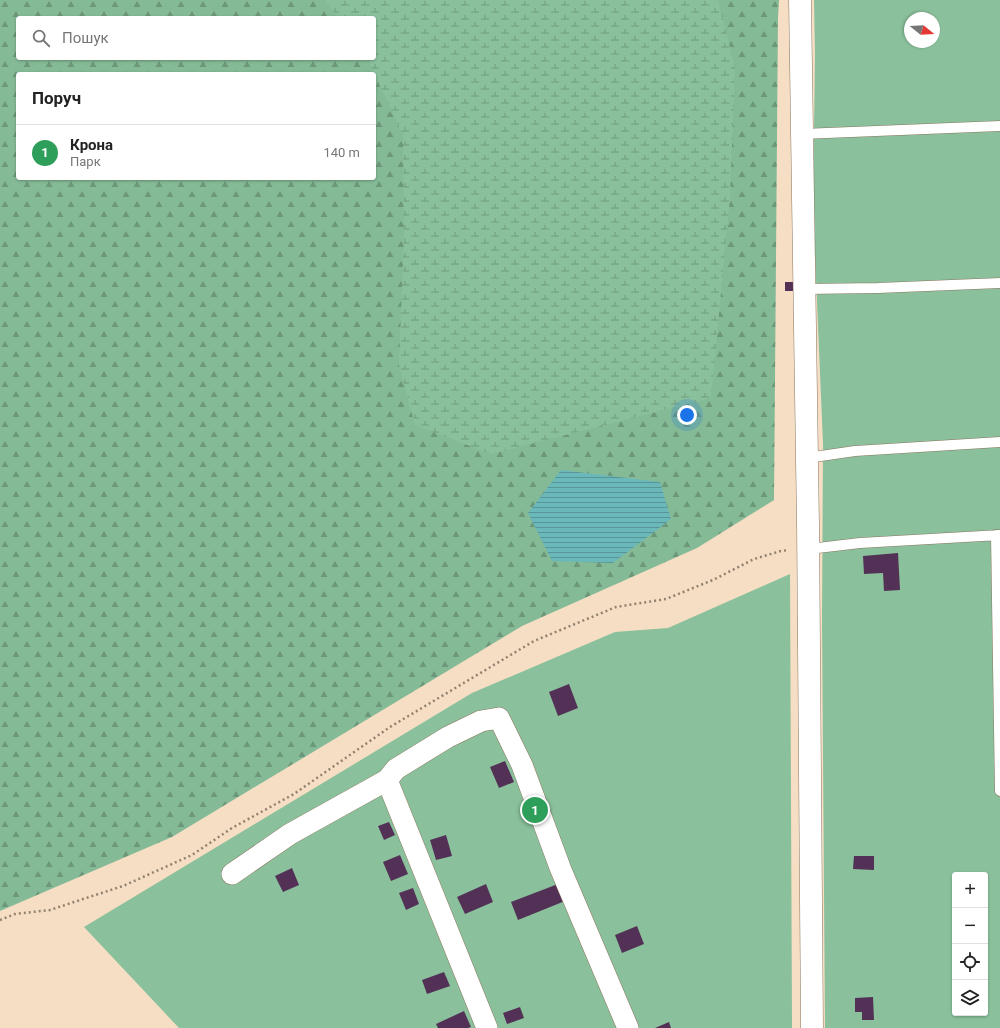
<!DOCTYPE html>
<html lang="uk">
<meta charset="utf-8">
<style>
body{margin:0;font-family:Roboto,sans-serif;background:#f6f6f6;color:#222}
.controls{position:absolute;right:12px;bottom:12px;display:grid;overflow:hidden;border-radius:4px;box-shadow:0 1px 3px #0004}
.controls button{width:36px;height:36px;display:grid;place-items:center;padding:0;border:0;border-bottom:1px solid #e0e0e0;background:#fff;color:#222;font:20px sans-serif}
.compass{position:absolute;left:904px;top:12px;width:36px;height:36px;border-radius:50%;background:#fff;box-shadow:0 1px 3px #0004;rotate:108deg}
.you{position:absolute;left:687px;top:415px;width:14px;height:14px;margin:-10px;border:3px solid #fff;border-radius:50%;background:#1a73e8;box-shadow:0 0 0 6px #1a73e833}
.badge{display:grid;place-items:center;width:26px;height:26px;border-radius:50%;background:#407501;color:#fff;font-size:13px;font-weight:700}
.pin{position:absolute;translate:-50% -50%;border:2px solid #fff;box-shadow:0 1px 4px #0006}
.list{margin:0;padding:0;list-style:none}
h2{display:flex;justify-content:space-between;align-items:center;height:52px;margin:0;padding:0 16px;font-size:17px}
h2 small{font-size:13px;font-weight:400;color:#767676}
.list li{display:grid;grid-template-columns:26px 1fr auto;gap:12px;align-items:center;box-sizing:border-box;height:56px;padding:0 16px;border-top:1px solid #e0e0e0}
.list b{display:block;font-size:15px;white-space:nowrap}
.list p{margin:0;font-size:13px;white-space:nowrap;color:#767676}
.list em{font-size:13px;font-style:normal;color:#767676}
.icon{flex:none;width:22px;height:22px;fill:none;stroke:currentColor;stroke-width:2;stroke-linecap:round;stroke-linejoin:round}
.map{position:relative;flex:none;width:1000px;height:1028px;overflow:hidden}
.search{position:absolute;background:#fff;box-shadow:0 1px 3px #0004;left:16px;top:16px;width:360px;height:44px;display:flex;align-items:center;gap:10px;box-sizing:border-box;padding:0 14px;border-radius:4px;color:#767676;font-size:15px}
.panel{position:absolute;background:#fff;box-shadow:0 1px 3px #0004;left:16px;top:72px;width:360px;height:108px;border-radius:4px}
.map>svg:first-child{display:block}
.green{fill:#8ac09b;fill-rule:evenodd}
.forest{fill:url(#forest-firs);fill-rule:evenodd}
.wetland{fill:url(#wetland-marsh)}
.water{fill:url(#water-rules)}
.building{fill:#533157}
.lines{fill:none;stroke-linecap:round;stroke-linejoin:round}
.service-casing{stroke:#89755d;stroke-width:11}
.minor-casing{stroke:#89755d;stroke-width:22}
.tertiary-casing{stroke:#89755d;stroke-width:23}
.path{stroke:#918270;stroke-width:2.5;stroke-dasharray:2 3;stroke-linecap:butt}
.service{stroke:#fff;stroke-width:10}
.minor{stroke:#fff;stroke-width:21}
.tertiary{stroke:#fff;stroke-width:22}
</style>
<div class="map">
<svg width="1000" height="1028" viewBox="0 0 1000 1028">
<defs>
<pattern id="forest-firs" width="22" height="20" patternUnits="userSpaceOnUse"><rect width="22" height="20" fill="#85ba96"/><path d="M5 1l3.5 6h-7zM16 11l3.5 6h-7z" fill="#6d977a"/></pattern>
<pattern id="wetland-marsh" width="20" height="14" patternUnits="userSpaceOnUse"><rect width="20" height="14" fill="#8ac09b"/><path d="M1 5h8M5 5V1M11 12h8M15 12V8" fill="none" stroke="#719c7e"/></pattern>
<pattern id="water-rules" width="6" height="5" patternUnits="userSpaceOnUse"><rect width="6" height="5" fill="#6ab8ba"/><path d="M0 2.5h6" fill="none" stroke="#589596"/></pattern>
</defs>
<rect width="100%" height="100%" fill="#f5dec4"/>
<!-- green -->
<path class="green" d="M814,0H1000V1028H825L822,619L823,444L813,207L815,53ZM910,18H934V42H910ZM955,875H985V1013H955Z
M790,574L792,1028H179L84,927L472,693L615,632L668,628Z"/>
<!-- forest -->
<path class="forest" d="M0,0H779L778,18L774,500L697,548L522,626L172,837L0,911ZM18,18H374V58H18ZM18,74H374V178H18Z"/>
<!-- wetland -->
<path class="wetland" d="M325,0H718L735,67L730,197L711,398L491,454L415,425L399,365L404,235L403,135L367,58H374V18H339Z"/>
<!-- water -->
<path class="water" d="M561,470L660,482L671,519L613,563L552,561L528,513Z"/>
<!-- building -->
<path class="building" d="M785,282H794V291H785Z
M898,553L900,590L884,591L883,573L864,574L863,556Z
M569,684L578,708L558,716L549,692Z
M505,761L514,782L499,788L490,767Z
M389,822L395,835L384,840L378,826Z
M446,835L452,856L436,860L430,840Z
M400,855L408,874L391,881L383,862Z
M854,856H874V870L853,869Z
M292,868L299,885L283,892L275,876Z
M486,884L493,902L465,914L457,897Z
M558,884L565,901L518,920L511,902Z
M413,888L419,904L406,910L399,893Z
M637,926L644,944L622,953L615,935Z
M444,972L450,986L427,994L422,980Z
M873,997L874,1020H862V1012H855V998Z
M520,1007L524,1018L507,1024L503,1013Z
M464,1011L471,1027L468,1028H438L436,1024Z
M669,1022L671,1028H655Z"/>
<g class="lines">
<!-- service casing -->
<g class="service-casing">
<path id="service" d="M802,134L1000,126
M804,289L878,288L1000,283
M807,458L855,451L1000,442
M996,535L1000,791
M809,549L860,543L1000,535"/>
</g>
<!-- minor casing -->
<g class="minor-casing">
<path id="minor" d="M387,780L487,1028
M232,874L290,834L387,780L396,769L448,737L481,721L499,718L522,765L561,870L628,1028"/>
</g>
<!-- tertiary casing -->
<g class="tertiary-casing">
<path id="tertiary" d="M800,0C806,343 811,685 812,1028"/>
</g>
<!-- path -->
<path class="path" d="M0,920L15,914L50,910L80,900L123,886L192,855L232,828L294,794L390,727L534,641L616,607L666,599L713,580L754,559L781,551L789,550"/>
<!-- service -->
<use href="#service" class="service"/>
<!-- minor -->
<use href="#minor" class="minor"/>
<!-- tertiary -->
<use href="#tertiary" class="tertiary"/>
</g>
</svg>
<div class="controls">
<button>+</button>
<button>−</button>
<button><svg class="icon" aria-label="locate" viewBox="0 0 24 24"><circle cx="12" cy="12" r="6"/><path d="M12 2v4M12 18v4M2 12h4M18 12h4"/></svg></button>
<button><svg class="icon" aria-label="layers" viewBox="0 0 24 24"><path d="M12 4l9 5-9 5-9-5zM3 14l9 5 9-5"/></svg></button>
</div>
<svg class="compass" viewBox="-18 -18 36 36"><path d="M0-13l5 13h-10z" fill="#e53935"/><path d="M0 13l5-13h-10z" fill="#767676"/></svg>
<div class="you"></div>
<div class="pin badge" style="left:535px;top:810px;background:#2e9e5b">1</div>
<div class="search"><svg class="icon" aria-label="search" viewBox="0 0 24 24"><circle cx="10" cy="10" r="6"/><path d="M15 15l6 6"/></svg>Пошук</div>
<section class="panel">
<h2>Поруч<small></small></h2>
<ul class="list">
<li><span class="badge" style="background:#2e9e5b">1</span><div><b>Крона</b><p>Парк</p></div><em>140 m</em></li>
</ul>
</section>
</div>
